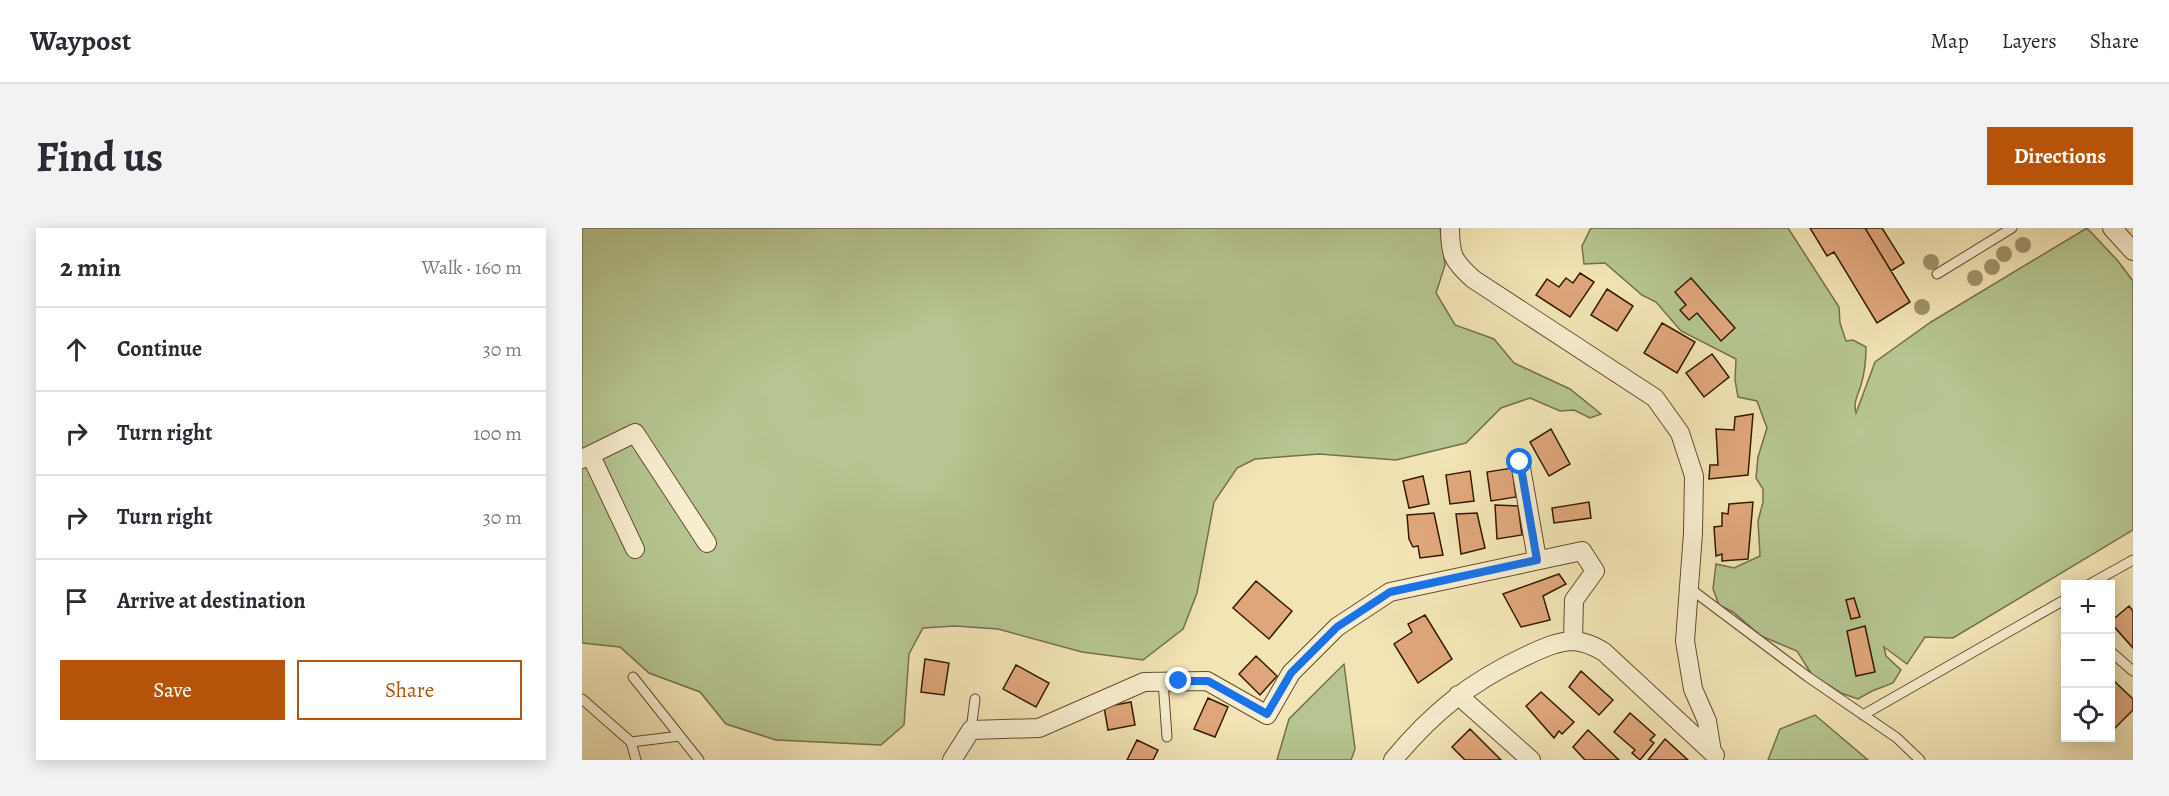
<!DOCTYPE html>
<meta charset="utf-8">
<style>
body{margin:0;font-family:Alegreya,serif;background:#f2f2f3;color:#2b2b33}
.controls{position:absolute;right:18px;bottom:18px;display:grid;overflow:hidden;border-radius:0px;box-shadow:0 3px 15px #0003}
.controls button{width:54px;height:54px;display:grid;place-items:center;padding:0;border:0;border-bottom:2px solid #e1e1e2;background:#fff;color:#2b2b33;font:30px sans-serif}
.stop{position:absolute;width:18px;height:18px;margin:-14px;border:4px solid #1a73e8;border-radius:50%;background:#fff}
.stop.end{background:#1a73e8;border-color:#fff;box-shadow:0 2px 6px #0008}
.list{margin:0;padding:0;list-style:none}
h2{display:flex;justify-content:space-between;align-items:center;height:78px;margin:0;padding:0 24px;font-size:26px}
h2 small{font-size:20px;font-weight:400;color:#7c7c81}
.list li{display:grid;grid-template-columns:39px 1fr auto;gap:18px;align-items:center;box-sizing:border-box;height:84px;padding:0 24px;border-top:2px solid #e1e1e2}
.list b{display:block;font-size:22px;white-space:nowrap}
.list em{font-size:20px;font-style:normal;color:#7c7c81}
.actions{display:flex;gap:12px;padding:18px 24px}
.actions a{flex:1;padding:14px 0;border:2px solid #b45309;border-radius:0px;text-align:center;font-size:21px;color:#b45309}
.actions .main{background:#b45309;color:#fff}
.icon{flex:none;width:33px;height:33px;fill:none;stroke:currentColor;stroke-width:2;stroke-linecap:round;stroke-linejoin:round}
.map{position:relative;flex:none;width:1551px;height:532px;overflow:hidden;border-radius:0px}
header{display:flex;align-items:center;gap:36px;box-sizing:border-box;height:84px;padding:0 30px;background:#fff;border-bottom:2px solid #e1e1e2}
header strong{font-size:28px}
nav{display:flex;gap:33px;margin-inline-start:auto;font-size:21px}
.intro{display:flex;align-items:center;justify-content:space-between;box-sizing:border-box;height:144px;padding:0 36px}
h1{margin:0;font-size:42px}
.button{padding:15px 27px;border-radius:0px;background:#b45309;color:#fff;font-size:21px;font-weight:700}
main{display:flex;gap:36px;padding:0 36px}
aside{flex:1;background:#fff;border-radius:0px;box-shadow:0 3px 15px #0003}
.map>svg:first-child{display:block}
.green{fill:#b6c591;stroke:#76704a;stroke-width:1.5}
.building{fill:#dfa67b;stroke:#351b02;stroke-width:1.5}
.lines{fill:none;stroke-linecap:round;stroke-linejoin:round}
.service-casing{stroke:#644d2f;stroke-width:11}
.minor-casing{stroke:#644d2f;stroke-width:20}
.service{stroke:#f7edcf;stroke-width:9}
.minor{stroke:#f7edcf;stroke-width:18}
.tree{fill:#a0926a}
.route{stroke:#1a73e8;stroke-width:8}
</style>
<header>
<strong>Waypost</strong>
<nav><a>Map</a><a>Layers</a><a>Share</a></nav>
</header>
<div class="intro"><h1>Find us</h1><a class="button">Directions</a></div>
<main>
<aside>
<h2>2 min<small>Walk · 160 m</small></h2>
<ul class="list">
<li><svg class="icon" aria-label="ahead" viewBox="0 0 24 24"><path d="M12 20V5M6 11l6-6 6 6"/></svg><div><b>Continue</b></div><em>30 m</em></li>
<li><svg class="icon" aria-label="right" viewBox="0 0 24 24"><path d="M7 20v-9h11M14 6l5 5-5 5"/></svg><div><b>Turn right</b></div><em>100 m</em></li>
<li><svg class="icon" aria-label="right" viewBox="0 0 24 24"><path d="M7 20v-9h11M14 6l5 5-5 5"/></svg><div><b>Turn right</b></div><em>30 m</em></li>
<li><svg class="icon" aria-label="arrive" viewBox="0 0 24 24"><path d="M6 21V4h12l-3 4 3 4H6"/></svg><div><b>Arrive at destination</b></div></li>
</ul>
<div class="actions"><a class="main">Save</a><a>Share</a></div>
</aside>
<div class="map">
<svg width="1551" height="532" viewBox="0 0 1551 532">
<rect width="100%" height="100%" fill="#f2e4b5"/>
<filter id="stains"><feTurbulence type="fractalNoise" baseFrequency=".00333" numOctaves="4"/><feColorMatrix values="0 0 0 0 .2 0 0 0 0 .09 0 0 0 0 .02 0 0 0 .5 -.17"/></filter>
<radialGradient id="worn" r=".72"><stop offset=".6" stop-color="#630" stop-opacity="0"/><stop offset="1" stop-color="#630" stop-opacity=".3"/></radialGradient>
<!-- green -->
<path class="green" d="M0,0H858L863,37L854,65L873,97L912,111L932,135L988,161L1019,186L1008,190L992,182L978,183L948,170L919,180L884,215L814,232L737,226L673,231L655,240L632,274L615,365L601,401L561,432L500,424L416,401L373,398L341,400L327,426L322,497L299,517L194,512L144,496L118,464L67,445L38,419L0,415Z
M1009,0H1206L1257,79L1258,95L1264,113L1271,112L1284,119C1284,132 1283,144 1279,157C1276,167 1271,174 1274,185L1293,134L1349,94L1505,0L1536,33L1551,53V302L1371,410L1343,409L1325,436L1302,419L1304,428L1319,442L1311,455L1290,463L1276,471L1259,465L1230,447L1215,423L1179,408L1151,384L1137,377L1131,361L1134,336L1152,340L1178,328L1176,293L1181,274V261L1174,250L1176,229L1185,200L1175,173L1156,169L1153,152L1154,131L1099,103L1074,74L1060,67L1023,35L1002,36L1000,18Z
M762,436L773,521L769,532H695L707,491Z
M1233,487L1286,532H1186L1198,501Z"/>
<!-- building -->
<path class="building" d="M1228,0H1283L1328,74L1295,95L1252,24L1245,28Z
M1283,0H1300L1322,35L1309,43Z
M998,45L1012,54L988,89L954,67L965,51L977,59L984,50L991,55Z
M1109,50L1153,100L1139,113L1115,85L1107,92L1098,82L1104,77L1093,64Z
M1025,61L1051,78L1035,103L1009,87Z
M1080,95L1113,114L1095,145L1062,125Z
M1130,126L1147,149L1122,169L1104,145Z
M1171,186L1166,247L1127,251L1128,237H1136L1134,201L1152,202L1153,189Z
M969,201L988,236L967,248L948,214Z
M930,240L934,269L909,273L905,244Z
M888,243L892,273L868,276L864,247Z
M841,248L847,276L827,280L821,253Z
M1007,274L1009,290L972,295L970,280Z
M1171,274L1166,331L1140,333V326L1134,328L1132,299L1140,298V285L1146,286L1147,276Z
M913,277L936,278L940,307L915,311Z
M852,285L861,327L838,330L836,318L831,319L827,311L825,287Z
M895,285L903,320L879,326L874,286Z
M977,346L984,356L961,368L968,392L939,399L921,366Z
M674,353L710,383L687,411L651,380Z
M1272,370L1278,389L1269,391L1264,372Z
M1547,378L1551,383V420L1528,394Z
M843,387L870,431L836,455L812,416L830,404L826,396Z
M1283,398L1293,444L1274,448L1265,403Z
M674,428L695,448L678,467L657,446Z
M343,431L367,435L362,467L339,464Z
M434,437L467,455L454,479L421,461Z
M999,443L1031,472L1017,487L987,459Z
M1530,451L1551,471V482L1528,505V453Z
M959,464L992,494L980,506L977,503L972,510L944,478Z
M626,470L646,479L633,509L612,501Z
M549,474L553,497L526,502L522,479Z
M1048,485L1073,507L1068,512L1072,515L1058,532L1050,525L1053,522L1032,504Z
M888,501L919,532H883L870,519Z
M1006,502L1037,532H1003L991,519Z
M1083,511L1106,532H1066Z
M555,512L576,522L571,532H545Z"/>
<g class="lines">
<!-- service casing -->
<g class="service-casing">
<path id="service" d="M1355,46L1430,0
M1508,356L1551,332
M1106,359L1226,449L1315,510L1338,532
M1528,423L1551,443
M51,449L117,532
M581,453L585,509
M0,471L49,514L54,532
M1281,487L1484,371
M389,502L393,471
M49,514L98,508"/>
</g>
<!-- minor casing -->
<g class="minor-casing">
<path id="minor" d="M868,0C868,27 871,33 891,51L1073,170L1098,205L1112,248L1111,305L1103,413L1111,461L1125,493L1130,524
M1530,0L1551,23
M9,228L53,321
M0,231L53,205L125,315
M938,234L955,331
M876,467L949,532
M370,532L389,502L457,500L562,454L625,453L685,487L709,445L755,399L808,364L1000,323L1013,343L992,372L991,413
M811,532C850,485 888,454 944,428C959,421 975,413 992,413C1004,414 1012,418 1022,424L1133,527"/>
</g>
<!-- service -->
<use href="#service" class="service"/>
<!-- minor -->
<use href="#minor" class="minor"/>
</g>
<!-- trees -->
<g class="tree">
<circle cx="1441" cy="17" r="8"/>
<circle cx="1422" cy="26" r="8"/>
<circle cx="1349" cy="34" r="8"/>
<circle cx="1410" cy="39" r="8"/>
<circle cx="1393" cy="50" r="8"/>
<circle cx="1340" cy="79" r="8"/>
</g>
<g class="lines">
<!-- route -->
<path class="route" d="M597,453H626L685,486L709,445L755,399L808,364L955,332L938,234"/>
</g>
<rect width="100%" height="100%" filter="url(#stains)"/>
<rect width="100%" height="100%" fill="url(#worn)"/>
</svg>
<div class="controls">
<button>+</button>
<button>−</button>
<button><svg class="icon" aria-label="locate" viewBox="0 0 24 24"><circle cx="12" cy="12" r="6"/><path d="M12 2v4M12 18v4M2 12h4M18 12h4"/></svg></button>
</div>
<div class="stop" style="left:938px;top:234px"></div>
<div class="stop end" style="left:597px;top:453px"></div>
</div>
</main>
